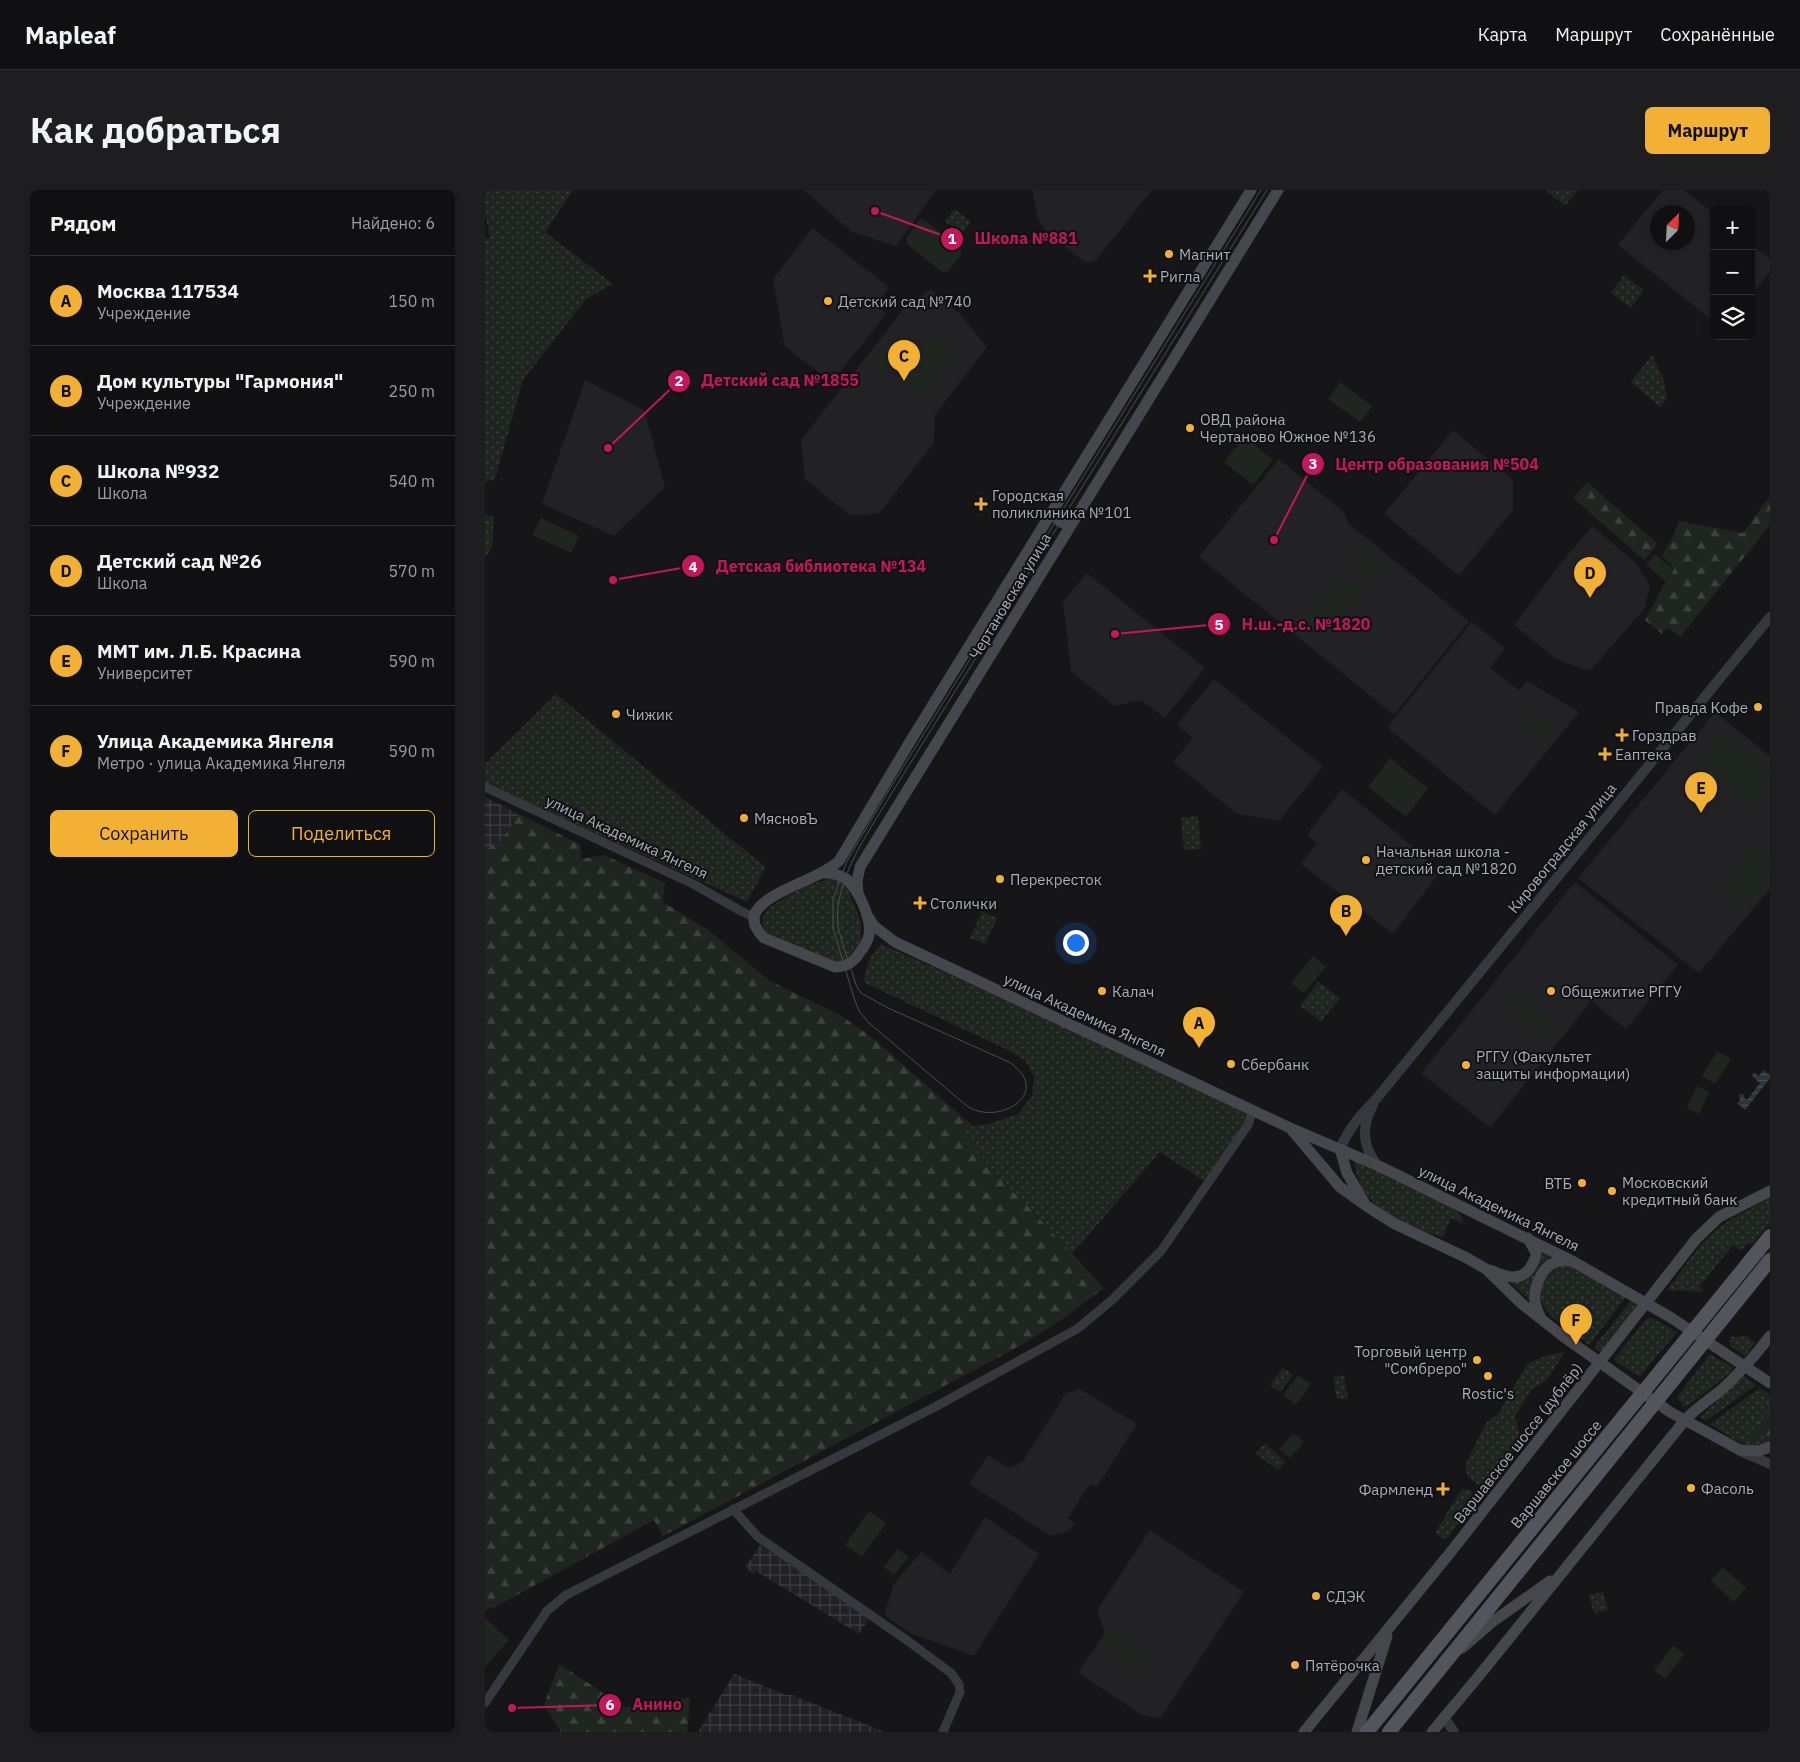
<!DOCTYPE html>
<html lang="ru">
<meta charset="utf-8">
<style>
body{margin:0;font-family:"IBM Plex Sans",sans-serif;background:#1e1e20;color:#f1f3f6}
.controls{position:absolute;right:15px;top:15px;display:grid;overflow:hidden;border-radius:8px;box-shadow:0 2px 8px #0003}
.controls button{width:45px;height:45px;display:grid;place-items:center;padding:0;border:0;border-bottom:1px solid #303032;background:#101012;color:#f1f3f6;font:25px sans-serif}
.compass{position:absolute;left:1165px;top:15px;width:45px;height:45px;border-radius:50%;background:#101012;box-shadow:0 2px 8px #0003;rotate:24deg}
.you{position:absolute;left:590px;top:752px;width:18px;height:18px;margin:-12px;border:4px solid #fff;border-radius:50%;background:#1a73e8;box-shadow:0 0 0 8px #1a73e833}
.badge{display:grid;place-items:center;width:32px;height:32px;border-radius:50%;background:#f2b134;color:#111;font-size:16px;font-weight:700}
.pin{position:absolute;translate:-50% -41px;filter:drop-shadow(0 1px 2px #0008)}
.pin::after{content:'';position:absolute;top:26px;width:18px;height:15px;background:inherit;clip-path:polygon(0 0,100% 0,50% 100%)}
.list{margin:0;padding:0;list-style:none}
h2{display:flex;justify-content:space-between;align-items:center;height:65px;margin:0;padding:0 20px;font-size:21px}
h2 small{font-size:16px;font-weight:400;color:#9c9d9f}
.list li{display:grid;grid-template-columns:32px 1fr auto;gap:15px;align-items:center;box-sizing:border-box;height:90px;padding:0 20px;border-top:1px solid #303032}
.list b{display:block;font-size:19px;white-space:nowrap}
.list p{margin:0;font-size:16px;white-space:nowrap;color:#9c9d9f}
.list em{font-size:16px;font-style:normal;color:#9c9d9f}
.actions{display:flex;gap:10px;padding:15px 20px}
.actions a{flex:1;padding:11px 0;border:1px solid #f2b134;border-radius:8px;text-align:center;font-size:18px;color:#f2b134}
.actions .main{background:#f2b134;color:#111}
.icon{flex:none;width:28px;height:28px;fill:none;stroke:currentColor;stroke-width:2;stroke-linecap:round;stroke-linejoin:round}
.map{position:relative;flex:none;width:1285px;height:1542px;overflow:hidden;border-radius:8px}
header{display:flex;align-items:center;gap:30px;box-sizing:border-box;height:70px;padding:0 25px;background:#101012;border-bottom:1px solid #303032}
header strong{font-size:24px}
nav{display:flex;gap:28px;margin-inline-start:auto;font-size:18px}
.intro{display:flex;align-items:center;justify-content:space-between;box-sizing:border-box;height:120px;padding:0 30px}
h1{margin:0;font-size:35px}
.button{padding:12px 22px;border-radius:8px;background:#f2b134;color:#111;font-size:18px;font-weight:700}
main{display:flex;gap:30px;padding:0 30px}
aside{flex:1;background:#101012;border-radius:8px;box-shadow:0 2px 8px #0003}
.map>svg:first-child{display:block}
.built{fill:#222225;fill-rule:evenodd}
.industrial{fill:url(#industrial-grid)}
.grass{fill:url(#grass-dots)}
.forest{fill:url(#forest-firs)}
.garden{fill:#1e261f}
.water{fill:url(#water-rules)}
.lines{fill:none;stroke-linecap:round;stroke-linejoin:round}
.minor{stroke:#37383d;stroke-width:9}
.tertiary{stroke:#37383d;stroke-width:10}
.secondary{stroke:#45474d;stroke-width:11}
.primary{stroke:#53555c;stroke-width:14}
.tram{stroke:#4a4c52;stroke-width:1}
.primary-bridge{stroke:#53555c;stroke-width:14}
.poi-dot{fill:#f2b134;stroke:#111113;stroke-width:2}
.labels{text-anchor:middle;dominant-baseline:central;stroke-width:4;stroke-linejoin:round;paint-order:stroke}
.poi-label{font-size:15px;fill:#a8adb8;stroke:#111113;text-anchor:start}
.street-label{font-size:15px;fill:#a8adb8;stroke:#111113}
.leader{fill:none;stroke:#c2185b;stroke-width:2}
.callout-dot{fill:#c2185b;stroke:#111113;stroke-width:2}
.mark-label{font-size:15px;text-anchor:middle;font-weight:bold;fill:#fff}
.callout-label{font-size:16px;text-anchor:middle;font-weight:bold;fill:#c2185b;stroke:#111113;stroke-width:4;stroke-linejoin:round;paint-order:stroke}
</style>
<header>
<strong>Mapleaf</strong>
<nav><a>Карта</a><a>Маршрут</a><a>Сохранённые</a></nav>
</header>
<div class="intro"><h1>Как добраться</h1><a class="button">Маршрут</a></div>
<main>
<aside>
<h2>Рядом<small>Найдено: 6</small></h2>
<ul class="list">
<li><span class="badge">A</span><div><b>Москва 117534</b><p>Учреждение</p></div><em>150 m</em></li>
<li><span class="badge">B</span><div><b>Дом культуры &quot;Гармония&quot;</b><p>Учреждение</p></div><em>250 m</em></li>
<li><span class="badge">C</span><div><b>Школа №932</b><p>Школа</p></div><em>540 m</em></li>
<li><span class="badge">D</span><div><b>Детский сад №26</b><p>Школа</p></div><em>570 m</em></li>
<li><span class="badge">E</span><div><b>ММТ им. Л.Б. Красина</b><p>Университет</p></div><em>590 m</em></li>
<li><span class="badge">F</span><div><b>Улица Академика Янгеля</b><p>Метро · улица Академика Янгеля</p></div><em>590 m</em></li>
</ul>
<div class="actions"><a class="main">Сохранить</a><a>Поделиться</a></div>
</aside>
<div class="map">
<svg width="1285" height="1542" viewBox="0 0 1285 1542">
<defs>
<pattern id="industrial-grid" width="8" height="8" patternUnits="userSpaceOnUse" patternTransform="scale(1.25)"><rect width="8" height="8" fill="#222225"/><path d="M0 4h8M4 0v8" fill="none" stroke="#3f3f43"/></pattern>
<pattern id="grass-dots" width="8" height="8" patternUnits="userSpaceOnUse" patternTransform="scale(1.25)"><rect width="8" height="8" fill="#1e261f"/><path d="M2 2h.1M6 6h.1" fill="none" stroke="#3c433d" stroke-width="1.8" stroke-linecap="round"/></pattern>
<pattern id="forest-firs" width="22" height="20" patternUnits="userSpaceOnUse" patternTransform="scale(1.25)"><rect width="22" height="20" fill="#1e261f"/><path d="M5 1l3.5 6h-7zM16 11l3.5 6h-7z" fill="#3c433d"/></pattern>
<pattern id="water-rules" width="6" height="5" patternUnits="userSpaceOnUse" patternTransform="scale(1.25)"><rect width="6" height="5" fill="#2c353c"/><path d="M0 2.5h6" fill="none" stroke="#485056"/></pattern>
</defs>
<rect width="100%" height="100%" fill="#161618"/>
<!-- built -->
<path class="built" d="M319,0H451L411,56L367,42Z
M547,0H667L611,70L601,73L561,42L553,29Z
M1178,0H1199L1229,24V132L1133,55ZM1172,22H1202V52H1172Z
M327,38L404,97L391,115L401,124L347,192L300,157L288,89Z
M1266,54L1285,69V82L1266,105Z
M446,99L474,123L502,157L450,225L449,253L394,323L366,326L320,289L316,250L421,116Z
M100,190L159,220L180,297L129,346L57,314Z
M968,240L1028,290V320L974,386L899,324Z
M794,269L859,322L863,333L984,431L909,525L714,367Z
M1107,336L1151,373L1165,396L1159,419L1105,481L1071,469L1029,435L1076,373Z
M602,383L720,478L680,528L656,510L629,516L586,481L578,411Z
M987,432L1020,458L1005,478L1034,500L1042,491L1094,522L1010,625L905,540L903,536Z
M729,489L838,576L794,631L752,624L688,572L708,548L692,535Z
M1230,522L1285,566V699L1214,783L1093,688Z
M857,599L940,666L952,686L908,744L816,674L832,653L822,645Z
M1090,692L1193,775L1141,839L1106,811L1005,938L936,883Z
M595,1199L652,1234L612,1297L605,1294L583,1328L590,1333L584,1341L566,1346L484,1294L503,1265L522,1277H528L538,1271L581,1203Z
M500,1327L554,1364L489,1466L427,1444L399,1425L409,1394L436,1362L465,1384Z
M665,1340L759,1402L675,1529L657,1525L593,1483L620,1443L612,1420Z"/>
<!-- industrial -->
<path class="industrial" d="M0,607L34,624L16,651L0,660Z
M275,1355L385,1427L374,1444L271,1381L269,1384L260,1378Z
M249,1484L301,1505H307L400,1542H213Z"/>
<!-- grass -->
<path class="grass" d="M0,0H88L60,42L128,94L101,109L38,190L10,289L0,292V48L5,49L0,23Z
M1060,0H1093L1080,16Z
M470,19L486,32L477,44L460,31Z
M1139,85L1159,100L1146,118L1126,103Z
M1167,165L1179,191L1182,208L1175,217L1146,192Z
M0,324L9,328L7,357L0,368Z
M71,504L279,676L280,679L262,712L0,593V574Z
M713,626L716,659L699,660L696,628Z
M343,689L353,690L362,697L376,732V751L363,768L353,772C337,766 292,752 282,742C258,719 329,693 343,689Z
M497,722L512,728L500,754L485,748Z
M396,754L535,816L760,923L764,928L719,991L675,962L587,1064L476,945L488,936L504,934L533,924L547,906L549,887L541,871L523,860L378,792L385,767Z
M833,792L855,808L836,832L815,816Z
M868,968L969,1019L976,1026L979,1034L966,1028L958,1047C931,1040 895,1026 879,1001C873,991 871,979 868,968Z
M1285,1007V1033L1267,1055L1263,1052L1256,1061L1248,1055L1214,1097L1218,1100L1217,1102L1182,1100C1198,1079 1214,1053 1235,1037C1250,1025 1269,1018 1285,1007Z
M1055,1062L1065,1067L1056,1076L1045,1110L1026,1093L1036,1091Z
M1082,1075L1090,1078L1141,1107L1104,1155C1090,1144 1051,1122 1055,1101C1057,1092 1064,1084 1070,1077Z
M1146,1110L1152,1114V1116L1117,1161L1115,1162L1109,1158L1116,1147L1119,1145Z
M1163,1128L1169,1129L1192,1142L1155,1186H1153L1129,1170L1159,1131Z
M1262,1146L1270,1153L1260,1166L1247,1157L1243,1150H1246V1147Z
M1080,1162L1061,1191L1047,1199L1030,1226L1036,1252L999,1299L983,1287L980,1276L1001,1233L1014,1223L1042,1174L1063,1165Z
M1225,1164L1246,1176L1247,1178L1246,1182L1204,1215L1197,1217L1198,1214L1191,1208Z
M798,1178L808,1185L795,1202L785,1195Z
M859,1185L863,1208L852,1209L848,1187Z
M1259,1186L1271,1195L1221,1231L1215,1227Z
M1275,1198L1285,1205V1251C1268,1267 1240,1243 1225,1234Z
M780,1253L800,1272L793,1280L771,1264Z
M977,1299C984,1299 988,1301 991,1308L962,1349C957,1348 953,1346 951,1341Z
M1118,1402L1123,1420L1109,1423L1104,1405Z"/>
<!-- forest -->
<path class="forest" d="M1102,292L1173,354L1159,370L1088,308Z
M1285,306V335L1195,447L1182,437L1177,444L1160,430C1170,413 1177,394 1189,380L1188,376L1177,366L1189,344L1194,331L1258,343Z
M34,624L96,655V669L119,665L180,693L178,712L223,740L285,791L355,825L389,849L488,936L477,946L619,1098L579,1128L540,1153L178,1346L169,1330L10,1417L0,1420V660L16,651Z
M1285,1219V1245L1281,1246V1241L1277,1238L1274,1246L1267,1253L1263,1252L1265,1243Z
M74,1474L140,1517L205,1508L202,1542H76L59,1515Z"/>
<!-- garden -->
<path class="garden" d="M435,29L441,31L476,59V65L463,82L456,81L422,54V47Z
M450,144L473,164L435,209L411,189Z
M403,153L416,164L398,185L384,174Z
M855,192L887,216L875,232L843,209Z
M760,247L788,270L768,295L739,272Z
M56,328L94,346L86,363L47,345Z
M877,356L902,378L888,393L864,372Z
M1170,364L1189,380L1180,391L1161,375Z
M856,383L879,403L838,449L815,429Z
M1041,520L1068,537L1059,550L1032,533Z
M1239,542L1285,577V587L1265,613L1214,574Z
M905,568L943,598L921,627L883,597Z
M1270,654H1276L1285,661V685L1261,714L1252,717L1236,704V695Z
M828,766L841,777L819,803L806,793Z
M1031,800L1075,835L1063,850L1019,815Z
M1232,861L1246,869L1230,894L1217,886Z
M1212,896L1224,902L1214,924L1202,918Z
M813,1185L826,1194L811,1215L798,1205Z
M808,1243L819,1252L805,1268L794,1259Z
M384,1321L401,1333L377,1367L360,1355Z
M413,1359L424,1367L409,1385L399,1377Z
M1238,1377L1261,1398L1249,1412L1226,1391Z
M0,1428L24,1450L0,1477Z
M628,1438L666,1463L654,1481L616,1457Z
M1188,1456L1199,1464L1180,1489L1169,1480Z"/>
<!-- water -->
<path class="water" d="M1278,880L1285,885V888L1260,920L1252,913L1255,910L1254,905L1258,904L1260,909L1262,910L1275,893L1267,886L1269,883L1274,886Z"/>
<g class="lines">
<!-- minor -->
<path class="minor" d="M0,597L208,694L256,721L269,727
M248,1319L273,1347L423,1451L466,1483L474,1494L475,1502L458,1542
M0,1513L62,1421L81,1405L448,1218L592,1139L627,1110L676,1061L763,935L768,920"/>
<!-- tertiary -->
<path class="tertiary" d="M888,915C876,938 877,956 893,976
M855,959C864,938 876,924 892,908L1285,427
M1255,1261L1285,1274
M959,1527L969,1542"/>
<!-- secondary -->
<path class="secondary" d="M570,319C569,329 576,335 586,333
M338,683C345,683 354,684 361,689C373,698 387,729 384,745C383,751 379,757 375,762C369,772 362,777 350,777L279,748C271,740 265,730 272,720C286,700 333,690 354,671L426,550L766,0
M373,703L372,691L375,677L793,0
M384,728L389,736L410,752L803,937L894,976L1089,1072L1185,1127L1285,1193
M805,938L855,997L883,1017L910,1034L980,1067L1001,1079L1037,1114L1079,1147L1185,1222L1255,1260L1274,1261L1285,1257
M855,959L862,983L879,1012
M1005,1080C1019,1086 1034,1093 1045,1078C1048,1073 1051,1069 1051,1063L1043,1048
M1056,1128C1053,1123 1051,1118 1050,1112C1048,1099 1057,1076 1071,1072C1076,1070 1082,1071 1087,1071
M977,1458L1007,1432L1065,1391
M819,1542L965,1363L1211,1049L1234,1027L1285,1001
M872,1542L902,1446
M947,1542L993,1487L1200,1230C1210,1219 1222,1211 1234,1202C1253,1185 1270,1166 1285,1146"/>
<!-- primary -->
<path class="primary" d="M1273,1061L1285,1046
M882,1542L1089,1287
M904,1542L1102,1297"/>
<!-- tram -->
<path class="tram" d="M776,0L404,600L362,671L348,709V738L369,808L374,821L384,833L482,916C513,937 570,903 524,872L403,818L376,803L371,795C366,777 356,753 353,735C348,689 386,639 408,601L782,0"/>
<!-- primary-bridge -->
<path class="primary-bridge" d="M1089,1287L1273,1061
M1102,1297L1285,1070"/>
</g>
<!-- markers -->
<g class="poi-dot">
<circle cx="684" cy="64" r="5"/>
<path d="M662.5 78.5h5v5h5v5h-5v5h-5v-5h-5v-5h5z"/>
<circle cx="343" cy="111" r="5"/>
<circle cx="705" cy="238" r="5"/>
<path d="M493.5 306.5h5v5h5v5h-5v5h-5v-5h-5v-5h5z"/>
<circle cx="1273" cy="517" r="5"/>
<circle cx="131" cy="524" r="5"/>
<path d="M1134.5 537.5h5v5h5v5h-5v5h-5v-5h-5v-5h5z"/>
<path d="M1117.5 556.5h5v5h5v5h-5v5h-5v-5h-5v-5h5z"/>
<circle cx="259" cy="628" r="5"/>
<circle cx="881" cy="670" r="5"/>
<circle cx="515" cy="689" r="5"/>
<path d="M432.5 705.5h5v5h5v5h-5v5h-5v-5h-5v-5h5z"/>
<circle cx="617" cy="801" r="5"/>
<circle cx="1066" cy="801" r="5"/>
<circle cx="746" cy="874" r="5"/>
<circle cx="981" cy="875" r="5"/>
<circle cx="1097" cy="993" r="5"/>
<circle cx="1127" cy="1001" r="5"/>
<circle cx="992" cy="1170" r="5"/>
<circle cx="1003" cy="1186" r="5"/>
<circle cx="1206" cy="1298" r="5"/>
<path d="M955.5 1291.5h5v5h5v5h-5v5h-5v-5h-5v-5h5z"/>
<circle cx="831" cy="1406" r="5"/>
<circle cx="810" cy="1475" r="5"/>
</g>
<g class="labels">
<!-- poi labels -->
<g class="poi-label">
<text x="694" y="64">Магнит</text>
<text x="675" y="86">Ригла</text>
<text x="353" y="111">Детский сад №740</text>
<text x="715" y="229">ОВД района<tspan x="715" dy="17">Чертаново Южное №136</tspan></text>
<text x="507" y="305">Городская<tspan x="507" dy="17">поликлиника №101</tspan></text>
<text x="1263" y="517" text-anchor="end">Правда Кофе</text>
<text x="141" y="524">Чижик</text>
<text x="1147" y="545">Горздрав</text>
<text x="1130" y="564">Еаптека</text>
<text x="269" y="628">МясновЪ</text>
<text x="891" y="661">Начальная школа -<tspan x="891" dy="17">детский сад №1820</tspan></text>
<text x="525" y="689">Перекресток</text>
<text x="445" y="713">Столички</text>
<text x="627" y="801">Калач</text>
<text x="1076" y="801">Общежитие РГГУ</text>
<text x="991" y="866">РГГУ (Факультет<tspan x="991" dy="17">защиты информации)</tspan></text>
<text x="756" y="874">Сбербанк</text>
<text x="1137" y="992">Московский<tspan x="1137" dy="17">кредитный банк</tspan></text>
<text x="1087" y="993" text-anchor="end">ВТБ</text>
<text x="982" y="1161" text-anchor="end">Торговый центр<tspan x="982" dy="17">"Сомбреро"</tspan></text>
<text x="1003" y="1203" text-anchor="middle">Rostic's</text>
<text x="1216" y="1298">Фасоль</text>
<text x="948" y="1299" text-anchor="end">Фармленд</text>
<text x="841" y="1406">СДЭК</text>
<text x="820" y="1475">Пятёрочка</text>
</g>
<!-- street labels -->
<g class="street-label">
<text transform="translate(525 406) rotate(-59)">Чертановская улица</text>
<text transform="translate(142 647) rotate(25)">улица Академика Янгеля</text>
<text transform="translate(1077 658) rotate(-51)">Кировоградская улица</text>
<text transform="translate(600 825) rotate(25)">улица Академика Янгеля</text>
<text transform="translate(1014 1018) rotate(26)">улица Академика Янгеля</text>
<text transform="translate(1033 1253) rotate(-52)">Варшавское шоссе (дублёр)</text>
<text transform="translate(1071 1284) rotate(-51)">Варшавское шоссе</text>
</g>
</g>
<!-- callouts -->
<path class="leader" d="M390 21L467 49M123 258L194 191M789 350L828 274M128 390L208 376M630 444L734 434M27 1518L125 1515"/>
<g class="callout-dot">
<circle cx="390" cy="21" r="5"/>
<circle cx="123" cy="258" r="5"/>
<circle cx="789" cy="350" r="5"/>
<circle cx="128" cy="390" r="5"/>
<circle cx="630" cy="444" r="5"/>
<circle cx="27" cy="1518" r="5"/>
<circle cx="467" cy="49" r="12"/>
<circle cx="194" cy="191" r="12"/>
<circle cx="828" cy="274" r="12"/>
<circle cx="208" cy="376" r="12"/>
<circle cx="734" cy="434" r="12"/>
<circle cx="125" cy="1515" r="12"/>
</g>
<g class="mark-label">
<text x="467" y="54">1</text>
<text x="194" y="196">2</text>
<text x="828" y="279">3</text>
<text x="208" y="382">4</text>
<text x="734" y="440">5</text>
<text x="125" y="1520">6</text>
</g>
<g class="callout-label">
<text x="541" y="54">Школа №881</text>
<text x="295" y="196">Детский сад №1855</text>
<text x="952" y="280">Центр образования №504</text>
<text x="336" y="382">Детская библиотека №134</text>
<text x="821" y="440">Н.ш.-д.с. №1820</text>
<text x="172" y="1520">Анино</text>
</g>
</svg>
<div class="controls">
<button>+</button>
<button>−</button>
<button><svg class="icon" aria-label="layers" viewBox="0 0 24 24"><path d="M12 4l9 5-9 5-9-5zM3 14l9 5 9-5"/></svg></button>
</div>
<svg class="compass" viewBox="-18 -18 36 36"><path d="M0-13l5 13h-10z" fill="#e53935"/><path d="M0 13l5-13h-10z" fill="#9c9d9f"/></svg>
<div class="you"></div>
<div class="pin badge" style="left:714px;top:858px">A</div>
<div class="pin badge" style="left:861px;top:746px">B</div>
<div class="pin badge" style="left:419px;top:191px">C</div>
<div class="pin badge" style="left:1105px;top:408px">D</div>
<div class="pin badge" style="left:1216px;top:623px">E</div>
<div class="pin badge" style="left:1091px;top:1155px">F</div>
</div>
</main>
